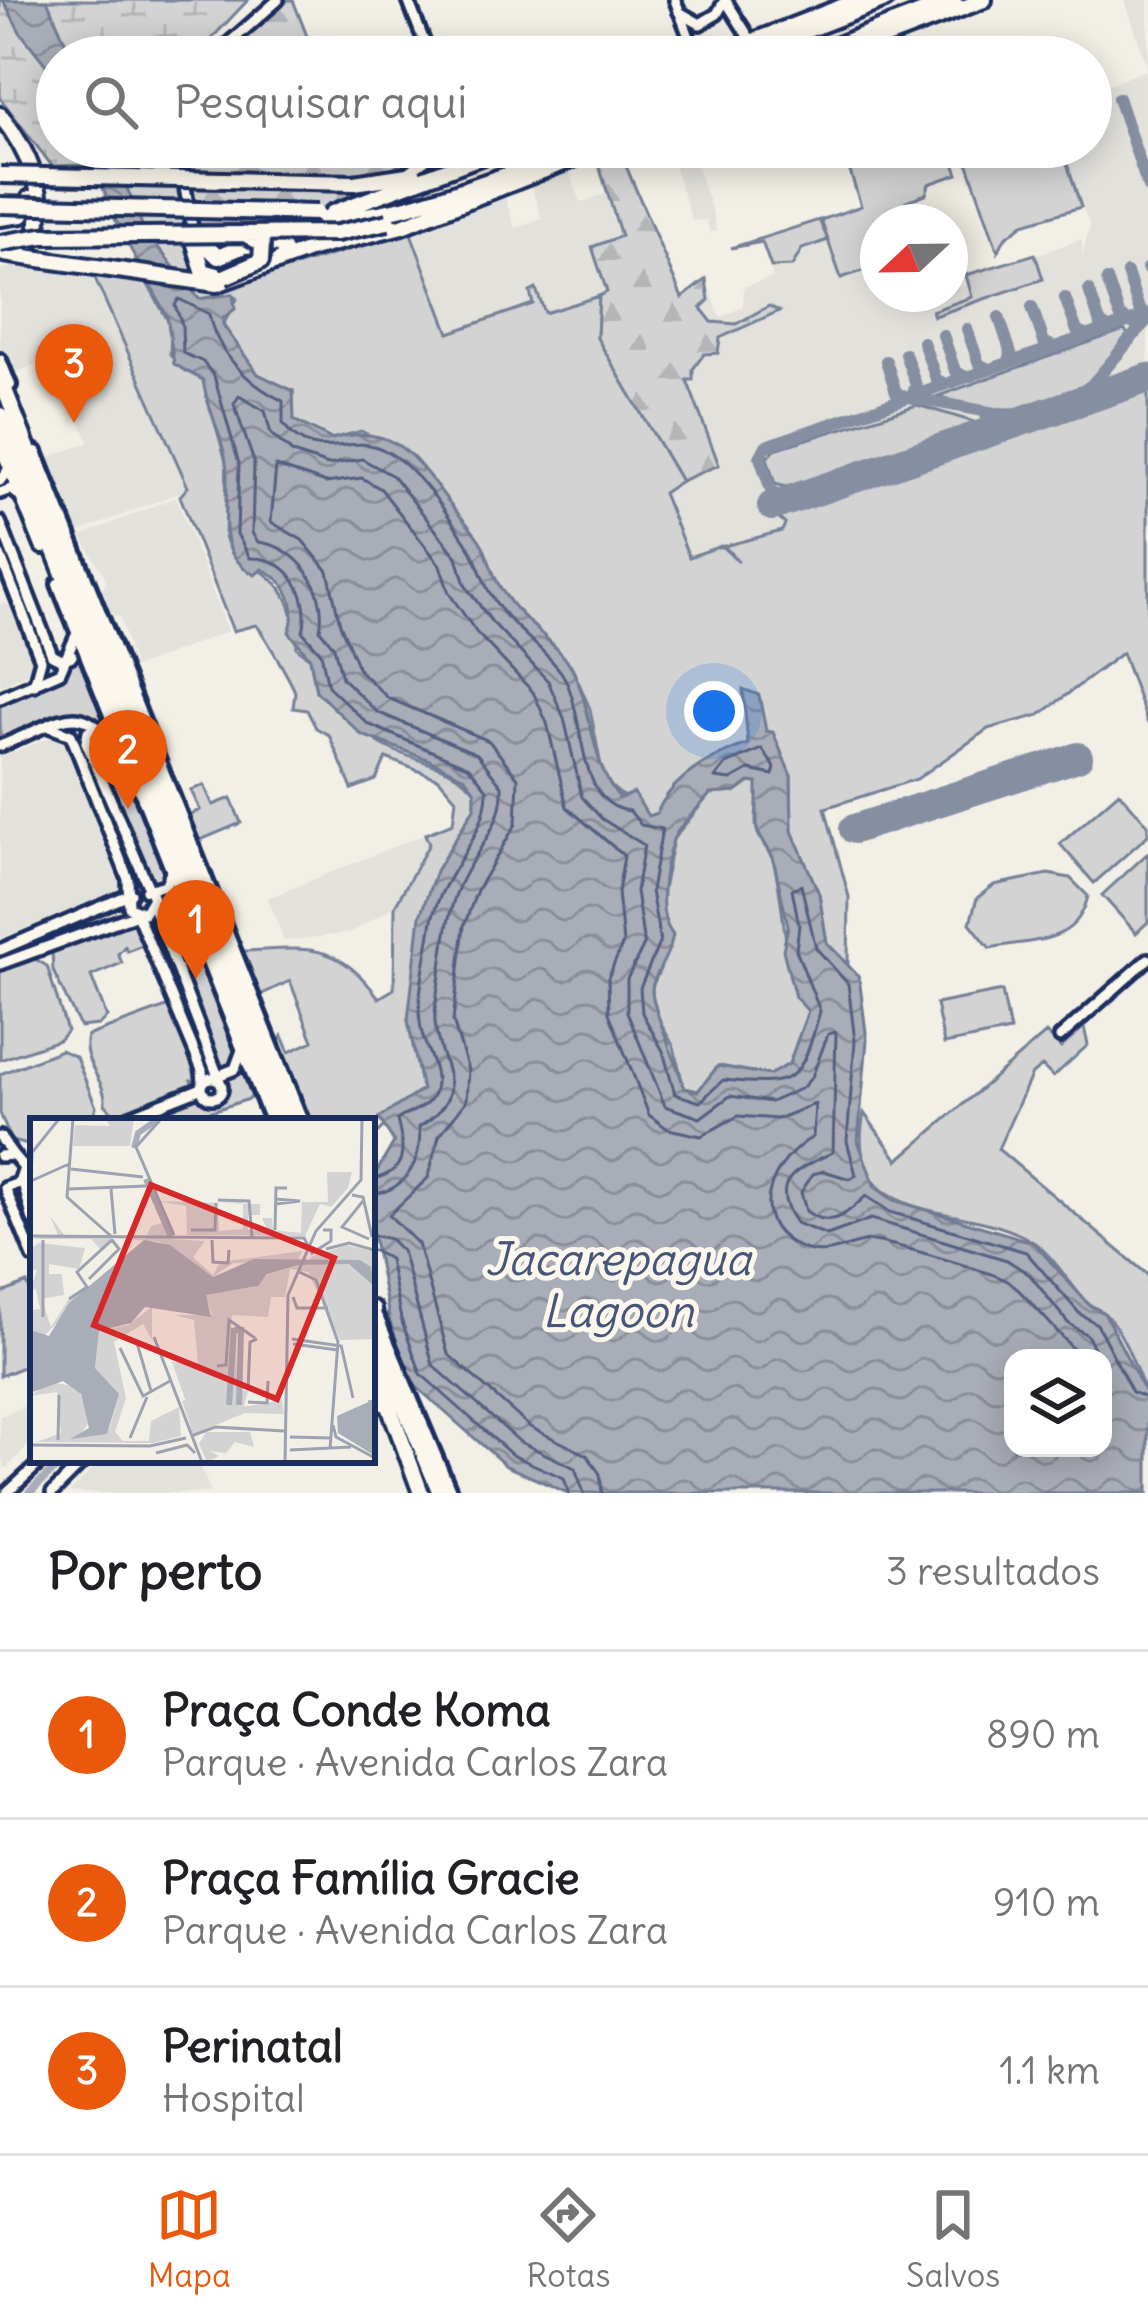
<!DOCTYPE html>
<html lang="pt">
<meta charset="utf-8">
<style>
body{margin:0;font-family:Delius,sans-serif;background:#f2f2f2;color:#202124}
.controls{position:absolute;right:36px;bottom:36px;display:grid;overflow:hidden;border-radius:24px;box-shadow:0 6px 30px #0003}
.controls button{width:108px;height:108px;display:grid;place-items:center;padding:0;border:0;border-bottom:3px solid #e0e0e0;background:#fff;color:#202124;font:60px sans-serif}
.compass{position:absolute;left:860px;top:204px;width:108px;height:108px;border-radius:50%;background:#fff;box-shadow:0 6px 30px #0003;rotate:248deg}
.you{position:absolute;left:714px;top:711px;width:42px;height:42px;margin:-30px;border:9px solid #fff;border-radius:50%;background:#1a73e8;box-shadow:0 0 0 18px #1a73e833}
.badge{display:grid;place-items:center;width:78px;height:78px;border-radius:50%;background:#ea580c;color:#fff;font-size:39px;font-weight:700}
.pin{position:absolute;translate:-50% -99px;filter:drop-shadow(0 3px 6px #0008)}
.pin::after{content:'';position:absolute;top:63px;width:42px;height:36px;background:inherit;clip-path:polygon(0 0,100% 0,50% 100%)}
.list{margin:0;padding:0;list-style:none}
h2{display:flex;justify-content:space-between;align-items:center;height:156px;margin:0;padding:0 48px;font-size:51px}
h2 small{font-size:39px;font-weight:400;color:#757577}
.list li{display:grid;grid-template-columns:78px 1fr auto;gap:36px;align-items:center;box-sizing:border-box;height:168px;padding:0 48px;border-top:3px solid #e0e0e0}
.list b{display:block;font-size:45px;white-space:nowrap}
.list p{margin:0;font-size:39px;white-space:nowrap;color:#757577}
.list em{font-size:39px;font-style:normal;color:#757577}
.icon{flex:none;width:66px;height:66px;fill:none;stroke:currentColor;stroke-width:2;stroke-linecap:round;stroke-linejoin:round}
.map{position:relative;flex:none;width:1148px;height:1493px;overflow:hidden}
.search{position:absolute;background:#fff;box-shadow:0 6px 30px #0003;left:36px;right:36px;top:36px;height:132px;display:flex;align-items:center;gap:30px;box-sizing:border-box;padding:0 42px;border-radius:66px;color:#757577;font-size:45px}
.sheet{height:660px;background:#fff}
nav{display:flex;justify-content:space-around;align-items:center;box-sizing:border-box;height:168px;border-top:3px solid #e0e0e0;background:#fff;font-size:33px;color:#757577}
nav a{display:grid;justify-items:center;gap:6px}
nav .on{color:#ea580c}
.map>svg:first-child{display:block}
.built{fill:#e2e1dc}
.green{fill:#d2d3d2;stroke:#768198;stroke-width:3}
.forest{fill:url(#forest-firs);stroke:#768198;stroke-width:3}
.wetland{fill:url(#wetland-marsh);stroke:#768198;stroke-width:3}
.water{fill:url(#water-waves);stroke:#707b93;stroke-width:3;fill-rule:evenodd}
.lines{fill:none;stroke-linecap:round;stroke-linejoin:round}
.shore{stroke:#546182;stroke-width:3}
.stream{stroke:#707b93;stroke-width:3}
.river{stroke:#a9adb7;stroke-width:8}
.taxiway{stroke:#868fa2;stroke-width:12}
.runway{stroke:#868fa2;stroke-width:30}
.secondary-casing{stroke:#1b2f5e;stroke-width:18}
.primary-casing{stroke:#1b2f5e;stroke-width:20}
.highway-casing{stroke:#1b2f5e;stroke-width:22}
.secondary{stroke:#fbf7ec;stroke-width:9}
.primary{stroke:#fbf7ec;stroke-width:10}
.highway{stroke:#fbf7ec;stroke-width:14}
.highway-bridge-casing{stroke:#1b2f5e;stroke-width:22;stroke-linecap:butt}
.highway-bridge{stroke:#fbf7ec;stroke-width:14}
.labels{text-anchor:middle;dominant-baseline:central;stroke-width:10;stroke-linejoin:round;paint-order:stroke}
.water-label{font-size:45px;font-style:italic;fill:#465579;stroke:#fbf7ec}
.inset-river{fill:none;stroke:#a9adb7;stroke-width:6}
.inset-road{fill:none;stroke:#9ca2b0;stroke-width:3}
.view{fill:#d62828;fill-opacity:0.15;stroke:#d62828;stroke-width:6}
.inset-edge{fill:none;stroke:#1b2f5e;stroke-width:6}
</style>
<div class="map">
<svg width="1148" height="1493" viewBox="0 0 1148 1493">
<defs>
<pattern id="forest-firs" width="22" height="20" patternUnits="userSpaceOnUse" patternTransform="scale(3)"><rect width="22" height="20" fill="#d2d3d2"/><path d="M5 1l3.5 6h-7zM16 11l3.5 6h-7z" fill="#b4b5b7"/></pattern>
<pattern id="wetland-marsh" width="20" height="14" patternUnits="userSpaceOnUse" patternTransform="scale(3)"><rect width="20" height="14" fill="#d2d3d2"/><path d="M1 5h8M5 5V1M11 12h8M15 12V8" fill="none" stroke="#b4b5b7"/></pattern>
<pattern id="water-waves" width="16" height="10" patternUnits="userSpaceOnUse" patternTransform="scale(3)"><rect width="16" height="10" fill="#a9adb7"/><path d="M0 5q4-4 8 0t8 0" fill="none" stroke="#898d98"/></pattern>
</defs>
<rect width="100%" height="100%" fill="#f2efe6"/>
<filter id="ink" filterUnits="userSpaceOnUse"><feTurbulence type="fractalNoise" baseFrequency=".00833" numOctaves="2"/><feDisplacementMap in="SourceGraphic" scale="24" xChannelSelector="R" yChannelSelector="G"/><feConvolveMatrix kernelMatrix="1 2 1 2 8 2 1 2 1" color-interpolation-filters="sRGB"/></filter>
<g filter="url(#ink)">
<!-- built -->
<path class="built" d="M1125,0H1148V429L1059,466L740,572L692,565L662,492L719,465L686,379L700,308L710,290L720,317L731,313L743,306L744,287L773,277L770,267L828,240L841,278L878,266V294H950L955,281L959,287L966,285L971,297L960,302L1039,268L1035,255L1082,239V255L1090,226L1059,147H1091V91L1148,69Z
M690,147L714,217L716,231L711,233L706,220L692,221L668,148Z
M569,172L581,202L608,193L621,236L607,293L545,313L537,290L534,304L449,333L410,231L505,197L515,228L542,219L531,186Z
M15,266L90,274L161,418L188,489L74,534L45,459L89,442L54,357L10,375L0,350V270Z
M176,497L228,631L134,668L120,616H113L102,588L107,584L105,576L81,536Z
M6,603L13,608L35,668L0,687V604Z
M57,735L65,741L121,889L0,939V757Z
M425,834L429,843L395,906L350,933L284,941L268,898Z
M33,1403V1441L6,1468L0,1453V1416Z
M102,1460H198L211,1493H69Z"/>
<!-- green -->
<path class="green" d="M110,147H171L193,265L200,277L224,288L410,231L449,333L533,304L530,292L536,289L545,313L599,296L597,338L681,481L663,493L689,557L721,546L739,562L724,546L782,531L785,524L777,517L1148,390V724L1122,653L1040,715L988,729L917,779L825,808L849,897L848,964L827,943L819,894L792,831L791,776L743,689L749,744C712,756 673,777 657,813L648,817L604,781L590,709L571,665L513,606L489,572L482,545L412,456L361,431L331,439L293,420V391L258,374L223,325L237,299L232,294L199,299L144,230Z
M877,147H948L958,174L929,184L926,194L906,201L912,222H878V266L841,278L821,220L861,206L846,159Z
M967,147H983L987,154L998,147H1075L1063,151L1081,207L1023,224L1005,238L998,252L965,156Z
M1035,254L1043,279L934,316L932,311L972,297L966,275Z
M94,276L147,283L171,326L170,354L182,369L203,380L227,465L225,537L232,554C279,577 295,595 297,648L310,658L316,691C338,709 360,731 383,745C414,763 450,762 475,791V806L436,871L408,1020L422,1090L372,1126V1121H308L278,1043L282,1036L289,1052L313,1041L290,981L260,995L243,951C310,948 336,941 379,998L394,989L395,906L429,844L425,834L453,823L456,799L439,779L386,758L376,780L352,789L329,735L316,728L307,710L293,708L295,692C293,685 262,630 256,625L233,631L180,496L188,487Z
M1124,330L1128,334C1114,350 1101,373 1084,385C1042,417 984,413 938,396Z
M917,405L978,423L790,488L775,484L767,458L775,449Z
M78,650L109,730L82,715L0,743V701L60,677Z
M95,730L113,745L168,878L152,888L88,741Z
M750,782L757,783C761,799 753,815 757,830C759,842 771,851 774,864C787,916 781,963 808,1011L789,1064L770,1075L718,1066L698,1091L684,1088L674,1047L653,1010L652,987L660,969L663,890L673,839L710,794L736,792Z
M204,785L213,805L231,798L241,823L198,841L188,815L200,810L191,790Z
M1119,792L1148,825V835L1094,883L1060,844Z
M1148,853V922L1136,933L1102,895Z
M1048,874L1070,878L1088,896C1077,945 1034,939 990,948L970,923L977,898L994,885Z
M166,900L180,902L237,1048L234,1066L219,1067L157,908Z
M123,919L137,926L145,944L127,951L125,946L118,954L122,963L91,976L107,1017L98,1025L80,1027L53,971L52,951L110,926L116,929Z
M30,956L47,966L67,1031L59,1040L0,1060V969Z
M1002,991L1010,1031L944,1044L936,1004Z
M169,1006L179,1016L197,1084L190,1079L195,1087L115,1115L105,1104C107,1081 80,1062 87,1036Z
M1084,1027L1088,1045L1053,1077L1042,1066L1032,1074L998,1149L1148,1275V1398C1136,1372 1126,1335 1106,1315C1100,1309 1091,1307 1084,1300C1068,1281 1055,1259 1036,1244C971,1197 840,1235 864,1113L898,1160L1046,1033L1061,1048Z
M61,1050L76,1057L96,1107L90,1121H33V1146L11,1141L0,1113V1074Z
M241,1068L252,1098L181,1121H128L201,1092L217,1099L223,1093L221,1079Z
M27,1283L33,1299V1363L0,1376V1294Z"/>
<!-- forest -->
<path class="forest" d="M288,0H293L315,57H221Z
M183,147H468L401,173L266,174L267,188L385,191L312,224H198Z
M601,157L623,159L682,298L706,279L709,300L701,308L712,322L736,324L769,306L779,311L720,338L718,353L704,354L693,369V380H687L719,465L681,481L597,338L599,296L607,292L592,247L621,236L597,159Z
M819,220L828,240L802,249L792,266L771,267L762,242L731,248Z"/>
<!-- wetland -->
<path class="wetland" d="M0,0H248L194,57H57V147H147L127,164L52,166L0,98Z"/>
<!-- water -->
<path class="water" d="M3,0H47L72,57H57V79L20,32Z
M87,147H110L144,230L199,299L233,294L235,309L223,318V325L258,374L293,391L294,420L331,439C395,422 413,456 449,502C459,516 475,531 483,546C493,569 494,582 511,603C529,626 560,645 573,671C594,711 590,766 620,798L634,793L648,816L657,813C672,777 712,756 748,744L743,689L759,695L766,731L773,732L791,776L792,831L819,894L827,943L859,977L867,1040L858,1141L875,1187L893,1200L1033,1242L1089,1305L1105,1314L1148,1398V1493H568L506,1466L411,1382L390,1322L372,1229V1180L394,1142L379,1118L422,1090L408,1020L420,916L436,871L475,807V791L464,777L429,760L362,735L316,691L310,658L289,632C299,606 288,581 262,569L255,575C210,551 232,503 226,462C222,434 207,409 203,380L174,364L167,316L117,224ZM749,782L757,783V830L773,857L788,926L783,950L795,997L808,1011L789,1064L769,1075L718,1066L698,1091L684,1088C678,1063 650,1004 652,988C655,972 669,958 673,935C655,915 664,865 673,840C679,824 699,808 710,794L736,792ZM1013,1358H1103V1448H1013Z"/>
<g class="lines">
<!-- shore -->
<path class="shore" d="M762,749L775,768L773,775L749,770L731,780L715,778L726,764Z
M372,1179C411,1172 403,1145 397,1120C409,1111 428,1109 434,1093C442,1072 425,1050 421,1029C415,999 427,957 431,926C438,876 488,838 487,789L469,767L368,724L328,686L321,653L303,632C312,596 289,556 250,558L237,534L239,464L214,376L203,362L183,353L182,325L175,305L179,299L209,314C216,352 249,385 283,401V424C317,468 348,431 384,450C416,465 450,517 469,547C482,569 482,587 503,612C520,633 545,650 561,672C588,711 573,806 630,811L641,825L662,829L651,891L660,941L640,988L642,1013L663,1051L675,1094L700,1102L723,1080C796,1087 800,1084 820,1011L796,950L799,925L792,889L801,885L816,948L848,984L855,1041L847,1141L856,1175L850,1179L824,1171L813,1174L801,1192L806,1211C832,1231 849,1211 866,1196L890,1212L1026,1252L1080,1314L1097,1324L1132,1392L1148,1399
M372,1194C407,1191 423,1158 419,1127C475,1092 438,1069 435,1022C434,1005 439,985 441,967C445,939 448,912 459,886C474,850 504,827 502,786L477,754L377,712L342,678L334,647L320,630C328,590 299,546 258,542L252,533L254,462L234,404L239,396L265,411L271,434L293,453L328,465L362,459L393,476L457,557L465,585L491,621L548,681L564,718L582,797L602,819L644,845L636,891L644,945L627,979V1012L665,1106L700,1118L730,1096L771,1102L802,1088L812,1077L828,1034L836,1032L833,1152C805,1167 764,1177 796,1223L827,1235L871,1219L1007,1260L1030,1275L1068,1323L1087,1335L1100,1358
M372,1235L390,1239L402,1251L433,1365L520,1442L575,1468L584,1493
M372,1250L389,1259L401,1319L421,1374L512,1455L564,1478L569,1493
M602,1493L600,1474L587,1455L530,1427L448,1354L418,1244L389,1215L428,1178L439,1136L466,1101L468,1070L453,1021L464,926L477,890L516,824L518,778L489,741L388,698L359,670L340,624L328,571L302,540L271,522L276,466L326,483L362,478L381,489L440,565L449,593L476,632L533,692L547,723L567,807L624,856L618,892L623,943L608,978L609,1013L649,1115L668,1129L701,1136L738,1116L777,1119L815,1104L813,1137C775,1158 742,1218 797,1246C825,1260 842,1245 869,1241C882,1239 999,1274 1011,1283C1018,1288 1076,1351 1080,1358"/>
<!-- stream -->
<path class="stream" d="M372,1138L383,1127"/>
<!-- river -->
<path class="river" d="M29,1493L64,1460"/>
<!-- taxiway -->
<path class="taxiway" d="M1118,98L1148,187
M1147,268L1148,270
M1127,273L1139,309L1148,315
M1107,280L1120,316L1132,323
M1089,290L1100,323L1110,329
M1065,298L1077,331L1087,336
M1032,307L1044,342L1054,347
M999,317L1011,353L1009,362
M967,329L979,364L989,369
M943,335L955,371L965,377
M923,342L936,379L945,384
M905,354L916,385L912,396
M886,361L896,392L906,398
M1102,376L1108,389L1124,386
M913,398L1027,419
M1077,402L1148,319
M980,435L991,428L986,415
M788,501L771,490L760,457L766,446L1148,315"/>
<!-- runway -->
<path class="runway" d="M772,506L1148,378
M854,829L1078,757"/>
<!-- secondary casing -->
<g class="secondary-casing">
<path id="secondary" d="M408,0L430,57
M675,0L691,42L688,57
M726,1L748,36
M679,12L700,24L717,14L725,0
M213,57L278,0
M178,147L193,233
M408,172L443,147
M0,481L10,467
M0,493L11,489L21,497
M0,522L52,655L62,660L72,656
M0,555L41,660L34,685
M0,698L60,672L77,633
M50,727L71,735L128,879L129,907L144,913L153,898L86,742L88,731L102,727
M0,746C68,719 83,692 126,766
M146,890L166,885L171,871
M183,900L169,897L153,905L155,912L221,1084
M0,950L131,894
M0,964L137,914L202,1070L203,1083
M1060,1037L1148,959
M215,1077L235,1069L242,1050
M202 1088a10 10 0 1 1 20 0a10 10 0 1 1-20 0Z
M118,1121L202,1088
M0,1137L13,1155
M0,1156L13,1155L24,1168L19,1183L5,1188
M22,1179L33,1220
M5,1188L33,1257
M7,1493L43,1460
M52,1493L85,1460"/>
</g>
<!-- primary casing -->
<g class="primary-casing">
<path id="primary" d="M0,360L10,385
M36,452L302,1121
M58,584L271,1121
M378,1319L451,1493
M372,1380L382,1405"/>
</g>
<!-- highway casing -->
<g class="highway-casing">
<path id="highway" d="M712,57L859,0
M738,57L885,0
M806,57L954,0
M834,57L984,0
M0,115C26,147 55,203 31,242
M354,183L414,174
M332,213L507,147
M0,218L22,215L30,198
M317,218C395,220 453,191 525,169
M193,233L218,257L244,246L280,244L286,255L278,262
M194,241L203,271L224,277
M4,254L217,284L312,249L402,226L604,147
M0,377L291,1121
M0,415L280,1121
M0,440L43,546
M373,1309L376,1335
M372,1329L440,1493
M372,1360L421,1493"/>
</g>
<!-- secondary -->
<use href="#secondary" class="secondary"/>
<!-- primary -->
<use href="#primary" class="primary"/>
<!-- highway -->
<use href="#highway" class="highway"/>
<!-- highway-bridge casing -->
<g class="highway-bridge-casing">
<path id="highway-bridge" d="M0,175L354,183
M0,205L317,213
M0,243L42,236L337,233L388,222
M224,277L261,261L262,244L248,236"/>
</g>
<!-- highway-bridge -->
<use href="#highway-bridge" class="highway-bridge"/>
</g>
</g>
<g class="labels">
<!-- water labels -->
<g class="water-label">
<text x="618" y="1259">Jacarepagua<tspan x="618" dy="52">Lagoon</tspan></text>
</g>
</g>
<!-- overview -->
<g transform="translate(30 1118)">
<rect width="345" height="345" fill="#f2efe6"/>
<path d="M297,54H322L318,70L301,89L290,86L275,118L157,117L156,88L127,83L230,86V97H218V112L238,113L232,100H242L243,112L271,115L272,84H298ZM213,84V111L189,113L188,85ZM20,98L35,118L115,121L121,108L136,104L140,121L175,123L163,139L183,157L190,144L272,133L268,143L203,145L183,159L130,124L83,120L71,132L61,121H0L28,117ZM9,125L55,130L49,151L19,146V156H32L34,177L12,181L21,209L38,182L58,167L61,171L12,220L0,212L2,192L10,191L6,171L0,173L7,152L0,151V131ZM274,146L345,169V221L310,222L278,154L260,151L255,179H241L238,199L202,197L198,287L206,211L207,272L218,273L214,288L229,289L186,306L155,281L142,244L168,245L164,202L144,197H182L175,177L227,168L238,156ZM122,189V222L113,206L84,224L96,280L85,314L93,323H119L121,303L149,289L151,318L123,325L7,324L31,315L27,274L0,278L20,264L48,269L59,304L49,319L79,312L88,280L65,250L69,213L98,207Z" fill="#d2d3d2" fill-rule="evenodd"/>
<path d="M76,1H104L100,28H43L45,7L80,8ZM165,280L186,305L214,289L252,282L254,296L215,295L163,316L152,283Z" fill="#d2d3d2"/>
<path d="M317,127L345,134V190L302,185L278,151L281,139ZM176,314H220L224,329L205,324L196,335L180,333L189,338L177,344L169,326Z" fill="#d2d3d2"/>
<path d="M114,122L140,127L183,159L224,141L330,142L341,149L345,169L319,146L269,147L237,156L228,168L176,177L181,199L115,189L101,205L69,213L65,250L89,276L77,316L40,321L59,310L51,276L33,263L0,275V212L19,218L39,185ZM345,281V335L342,336L308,315L307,298Z" fill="#a9adb7"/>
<path class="inset-river" d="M104,30L108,15L128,1M116,61L141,119M204,212H211L209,287M199,287L204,210M332,327L343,305L341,282"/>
<path class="inset-road" d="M43,1L37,79L82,119M131,1L106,29L144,117M2,36L1,63L39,46M0,37L29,1M41,51L113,59M39,71L116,68M81,71L85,116M322,77L333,79L342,119M245,81L270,83L246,86M188,82L219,83L222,119M333,83L312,109L339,121M161,112H185L186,85M245,112L246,70H257M0,118L274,120L282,135L301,123V112H293M182,122L183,144L198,145L199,132M296,131L319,125L344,132M267,153L286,162L308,224L300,331M263,179L267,190H298M39,181L57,169L47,154L82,122L89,131L59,161M13,199V122M124,219L172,344M262,221L311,228M107,225L121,273M263,226L308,232M311,227L323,280M90,230L113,278L140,263M187,248L196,247L199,202L225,220M218,272L220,224L227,221M218,284L237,285L238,263M303,307L306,319L345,340M161,318L185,309L254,313M260,319L300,320M100,320L117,279M28,322L29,277M0,327L120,328L156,320M260,332L321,329M126,335L157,327L165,335M255,344L258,177L286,113L331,62L332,1"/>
<path class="view" d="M121,67L304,140L247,281L64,207Z"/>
<rect width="345" height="345" class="inset-edge"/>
</g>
</svg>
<div class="controls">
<button><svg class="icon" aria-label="layers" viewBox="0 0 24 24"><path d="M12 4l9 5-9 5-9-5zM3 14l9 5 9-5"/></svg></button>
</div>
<svg class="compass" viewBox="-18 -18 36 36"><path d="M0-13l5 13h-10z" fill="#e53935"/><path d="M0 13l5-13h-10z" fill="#757577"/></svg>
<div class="you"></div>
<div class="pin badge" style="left:196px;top:979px">1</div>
<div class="pin badge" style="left:128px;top:809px">2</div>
<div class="pin badge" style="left:74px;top:423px">3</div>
<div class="search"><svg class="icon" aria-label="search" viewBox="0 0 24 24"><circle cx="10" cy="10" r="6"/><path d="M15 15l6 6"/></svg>Pesquisar aqui</div>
</div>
<section class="sheet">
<h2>Por perto<small>3 resultados</small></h2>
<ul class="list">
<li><span class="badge">1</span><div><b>Praça Conde Koma</b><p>Parque · Avenida Carlos Zara</p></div><em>890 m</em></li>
<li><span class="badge">2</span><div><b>Praça Família Gracie</b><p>Parque · Avenida Carlos Zara</p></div><em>910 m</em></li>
<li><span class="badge">3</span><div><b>Perinatal</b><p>Hospital</p></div><em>1.1 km</em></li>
</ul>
</section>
<nav>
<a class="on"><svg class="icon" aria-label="map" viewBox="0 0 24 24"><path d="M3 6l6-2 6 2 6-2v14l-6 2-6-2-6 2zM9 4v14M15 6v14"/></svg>Mapa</a>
<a><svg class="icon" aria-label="directions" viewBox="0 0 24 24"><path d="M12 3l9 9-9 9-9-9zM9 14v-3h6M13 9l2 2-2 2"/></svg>Rotas</a>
<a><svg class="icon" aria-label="saved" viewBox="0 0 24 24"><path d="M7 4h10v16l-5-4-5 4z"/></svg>Salvos</a>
</nav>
